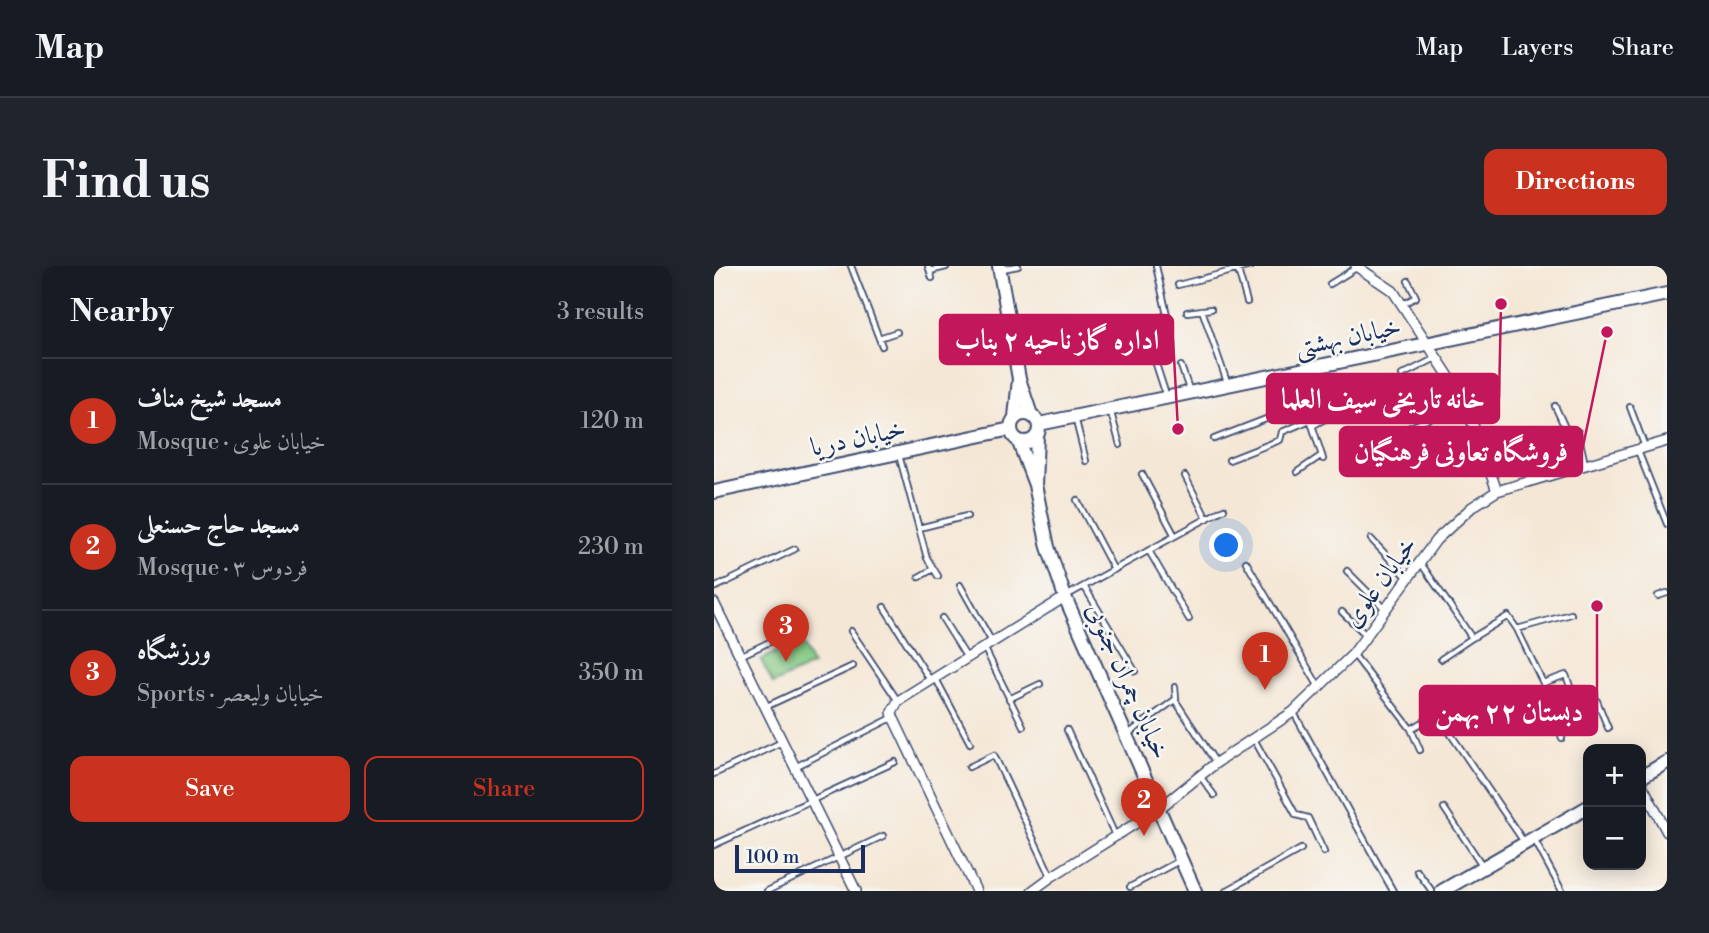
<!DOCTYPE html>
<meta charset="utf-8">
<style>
body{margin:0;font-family:"Libre Bodoni",Amiri,serif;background:#20242c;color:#f1f3f6}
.controls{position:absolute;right:21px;bottom:21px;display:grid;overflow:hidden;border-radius:14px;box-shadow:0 4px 18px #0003}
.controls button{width:63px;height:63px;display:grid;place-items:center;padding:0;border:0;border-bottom:2px solid #363941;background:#171b24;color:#f1f3f6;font:35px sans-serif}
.scale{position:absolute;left:21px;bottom:18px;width:130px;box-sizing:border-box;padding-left:7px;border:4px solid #1b2f5e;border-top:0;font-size:19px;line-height:24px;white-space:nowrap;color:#1b2f5e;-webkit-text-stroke:5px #f6f6f2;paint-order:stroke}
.you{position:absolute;left:513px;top:280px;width:24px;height:24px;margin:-18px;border:5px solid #fff;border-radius:50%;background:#1a73e8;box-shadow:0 0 0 10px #1a73e833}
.badge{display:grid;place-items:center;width:46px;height:46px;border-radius:50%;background:#c8321e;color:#fff;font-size:23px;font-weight:700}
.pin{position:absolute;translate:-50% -58px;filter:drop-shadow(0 2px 4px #0008)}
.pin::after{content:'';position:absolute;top:37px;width:24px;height:21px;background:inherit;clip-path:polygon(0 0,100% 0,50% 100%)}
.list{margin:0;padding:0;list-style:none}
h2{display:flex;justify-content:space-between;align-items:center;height:91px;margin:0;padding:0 28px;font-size:30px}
h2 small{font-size:23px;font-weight:400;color:#9ea1a6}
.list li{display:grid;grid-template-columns:46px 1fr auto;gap:21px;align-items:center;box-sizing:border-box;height:126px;padding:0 28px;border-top:2px solid #363941}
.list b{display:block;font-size:26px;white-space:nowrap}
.list p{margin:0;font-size:23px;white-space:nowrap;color:#9ea1a6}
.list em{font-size:23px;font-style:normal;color:#9ea1a6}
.actions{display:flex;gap:14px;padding:21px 28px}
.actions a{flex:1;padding:16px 0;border:2px solid #c8321e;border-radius:14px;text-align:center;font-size:24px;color:#c8321e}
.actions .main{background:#c8321e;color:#fff}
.map{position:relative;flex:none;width:953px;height:625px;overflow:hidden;border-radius:14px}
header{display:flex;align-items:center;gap:42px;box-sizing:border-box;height:98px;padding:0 35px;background:#171b24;border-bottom:2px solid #363941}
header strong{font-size:33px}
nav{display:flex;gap:38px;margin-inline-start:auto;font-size:24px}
.intro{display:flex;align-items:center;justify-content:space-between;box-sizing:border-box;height:168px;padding:0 42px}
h1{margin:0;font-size:49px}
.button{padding:18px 32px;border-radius:14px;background:#c8321e;color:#fff;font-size:24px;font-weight:700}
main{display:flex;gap:42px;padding:0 42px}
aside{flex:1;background:#171b24;border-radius:14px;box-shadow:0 4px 18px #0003}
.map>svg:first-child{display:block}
.green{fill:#84c983;stroke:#507c70;stroke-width:2}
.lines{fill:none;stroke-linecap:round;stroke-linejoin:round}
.lane-casing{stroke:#3c4b70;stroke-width:8}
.street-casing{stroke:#3c4b70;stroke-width:12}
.secondary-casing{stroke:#3c4b70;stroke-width:16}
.lane{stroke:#fff;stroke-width:4.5}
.street{stroke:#fff;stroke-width:9}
.secondary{stroke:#fff;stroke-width:12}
.labels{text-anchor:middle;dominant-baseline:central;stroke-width:5;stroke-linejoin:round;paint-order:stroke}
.street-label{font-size:26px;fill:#1b2f5e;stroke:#f6f6f2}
.leader{fill:none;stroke:#c2185b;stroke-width:2.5}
.callout-dot{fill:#c2185b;stroke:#f6f6f2;stroke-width:2.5}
.callout{fill:#c2185b;stroke:#c2185b;stroke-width:2.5}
.callout-label{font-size:28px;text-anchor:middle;font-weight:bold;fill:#fff}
</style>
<header>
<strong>Map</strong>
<nav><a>Map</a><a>Layers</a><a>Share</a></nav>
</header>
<div class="intro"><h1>Find us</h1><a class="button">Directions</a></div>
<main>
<aside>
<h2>Nearby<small>3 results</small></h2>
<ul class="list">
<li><span class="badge">1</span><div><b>مسجد شیخ مناف</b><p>Mosque · خیابان علوی</p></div><em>120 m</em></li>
<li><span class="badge">2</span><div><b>مسجد حاج حسنعلی</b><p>Mosque · فردوس ۳</p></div><em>230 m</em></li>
<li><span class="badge">3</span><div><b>ورزشگاه</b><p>Sports · خیابان ولیعصر</p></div><em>350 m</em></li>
</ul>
<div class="actions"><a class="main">Save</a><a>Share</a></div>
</aside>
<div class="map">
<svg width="953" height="625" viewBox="0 0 953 625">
<rect width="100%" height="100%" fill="#f6f6f2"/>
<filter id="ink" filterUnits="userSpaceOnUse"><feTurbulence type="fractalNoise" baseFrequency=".0143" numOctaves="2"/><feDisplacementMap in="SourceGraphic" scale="14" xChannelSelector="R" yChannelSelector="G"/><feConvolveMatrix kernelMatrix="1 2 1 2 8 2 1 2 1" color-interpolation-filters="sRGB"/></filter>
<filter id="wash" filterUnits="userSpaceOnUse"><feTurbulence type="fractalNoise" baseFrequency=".00686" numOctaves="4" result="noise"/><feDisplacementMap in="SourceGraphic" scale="28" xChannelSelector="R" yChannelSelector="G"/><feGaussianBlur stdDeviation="1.57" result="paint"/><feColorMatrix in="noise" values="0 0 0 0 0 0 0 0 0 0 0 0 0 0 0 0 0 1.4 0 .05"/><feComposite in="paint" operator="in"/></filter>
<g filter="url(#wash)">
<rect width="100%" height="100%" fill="#f5e7d6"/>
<!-- green -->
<path class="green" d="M86,374L98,399L59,418L47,394Z"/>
</g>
<g filter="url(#ink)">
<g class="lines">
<!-- lane casing -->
<g class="lane-casing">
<path id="lane" d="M137,0L168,80
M214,0L218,12
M442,0L453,49L429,58L452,129
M288,3L304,0
M524,4L533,36
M216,5L232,1
M616,18L642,2
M464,19L537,0
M689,38L702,31L694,15
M488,44L513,116
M473,46L497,43
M372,71L429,58
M165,72L183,66
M467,100L476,126
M581,106L609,193
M688,109L722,92
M841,140L853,166H864L871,198
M916,141L931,181
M397,147L406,179
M361,151L372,195
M598,160L627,144
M690,164L751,137
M500,173L591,138
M924,185L953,258
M185,189L213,292L224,310
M515,194L566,174L568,166L596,154
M583,206L608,189
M428,208L461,270
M471,210L493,253
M363,234L400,304
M205,262L253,250
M657,273L694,312
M435,285L475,353
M532,296L605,421
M706,296L758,372L727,393
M633,305L671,343
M205,311L219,303
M246,319L278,376
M370,320L421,405
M0,322L81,283
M352,330L510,243
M944,330L953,327
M170,341L216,414
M628,346L652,369
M228,352L253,392
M803,363L857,348
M137,365L184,435
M758,372L794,350L803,363L829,417L852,409L864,443L883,435L894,462
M271,383L309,460
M640,389L697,463L706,484
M26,390L85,362
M222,413L256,477
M829,417L848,472
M295,433L326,418
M461,434L502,497
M51,441L139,400
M580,447L679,625
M697,463L723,448L810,576
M353,464L401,569
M414,468L462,433L461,421
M540,473L582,549L594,552L610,586
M81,501L178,452
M255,501L280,489L337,610
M0,508L68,476
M486,510L500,529
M730,542L768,599
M820,573L848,625
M0,579L181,496
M703,605L718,625
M416,621L465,595
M53,625L169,570
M512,625L587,583"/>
</g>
<!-- street casing -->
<g class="street-casing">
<path id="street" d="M642,0L679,25L736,112L751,137L783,225
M0,337L142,625
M927,517L953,566
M262,625L179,451L178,446L184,435L351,331
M318,625L337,611L446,542L502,497L579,446L639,388L722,274L758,241L783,225L953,175"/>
</g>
<!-- secondary casing -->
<g class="secondary-casing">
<path id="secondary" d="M285,0L305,113
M297 162a14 14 0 1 1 28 0a14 14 0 1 1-28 0Z
M301,151L305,113L317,149
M325,158L953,28
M304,174L321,219L323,170
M321,219L334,281L351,331L481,625
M0,226L297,163
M927,511L953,496
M728,625L874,541"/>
</g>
<!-- lane -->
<use href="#lane" class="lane"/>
<!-- street -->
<use href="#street" class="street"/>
<!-- secondary -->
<use href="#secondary" class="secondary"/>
</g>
</g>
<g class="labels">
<!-- street labels -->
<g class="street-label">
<text transform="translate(634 71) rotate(-12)">خیابان بهشتی</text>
<text transform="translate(144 172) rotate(-12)">خیابان دریا</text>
<text transform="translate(666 316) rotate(-54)">خیابان علوی</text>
<text transform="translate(414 415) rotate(66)">خیابان چمران جنوبی</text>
</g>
</g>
<!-- callouts -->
<path class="leader" d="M464 163L459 73M787 38L785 132M893 66L868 185M883 340L883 445"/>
<g class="callout-dot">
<circle cx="464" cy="163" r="7"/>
<circle cx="787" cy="38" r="7"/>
<circle cx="893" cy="66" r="7"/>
<circle cx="883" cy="340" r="7"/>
</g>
<g class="callout">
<rect x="226" y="49" width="233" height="49" rx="7"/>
<rect x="553" y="108" width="232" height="49" rx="7"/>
<rect x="626" y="161" width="242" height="49" rx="7"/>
<rect x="706" y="420" width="177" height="49" rx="7"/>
</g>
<g class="callout-label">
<text x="343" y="83">اداره گاز ناحیه ۲ بناب</text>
<text x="669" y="142">خانه تاریخی سیف العلما</text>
<text x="747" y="195">فروشگاه تعاونی فرهنگیان</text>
<text x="795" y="455">دبستان ۲۲ بهمن</text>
</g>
</svg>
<div class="controls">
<button>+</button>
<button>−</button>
</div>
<div class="scale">100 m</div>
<div class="you"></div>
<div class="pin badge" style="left:551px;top:424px">1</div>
<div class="pin badge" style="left:430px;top:570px">2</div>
<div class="pin badge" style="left:72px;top:396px">3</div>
</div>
</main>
